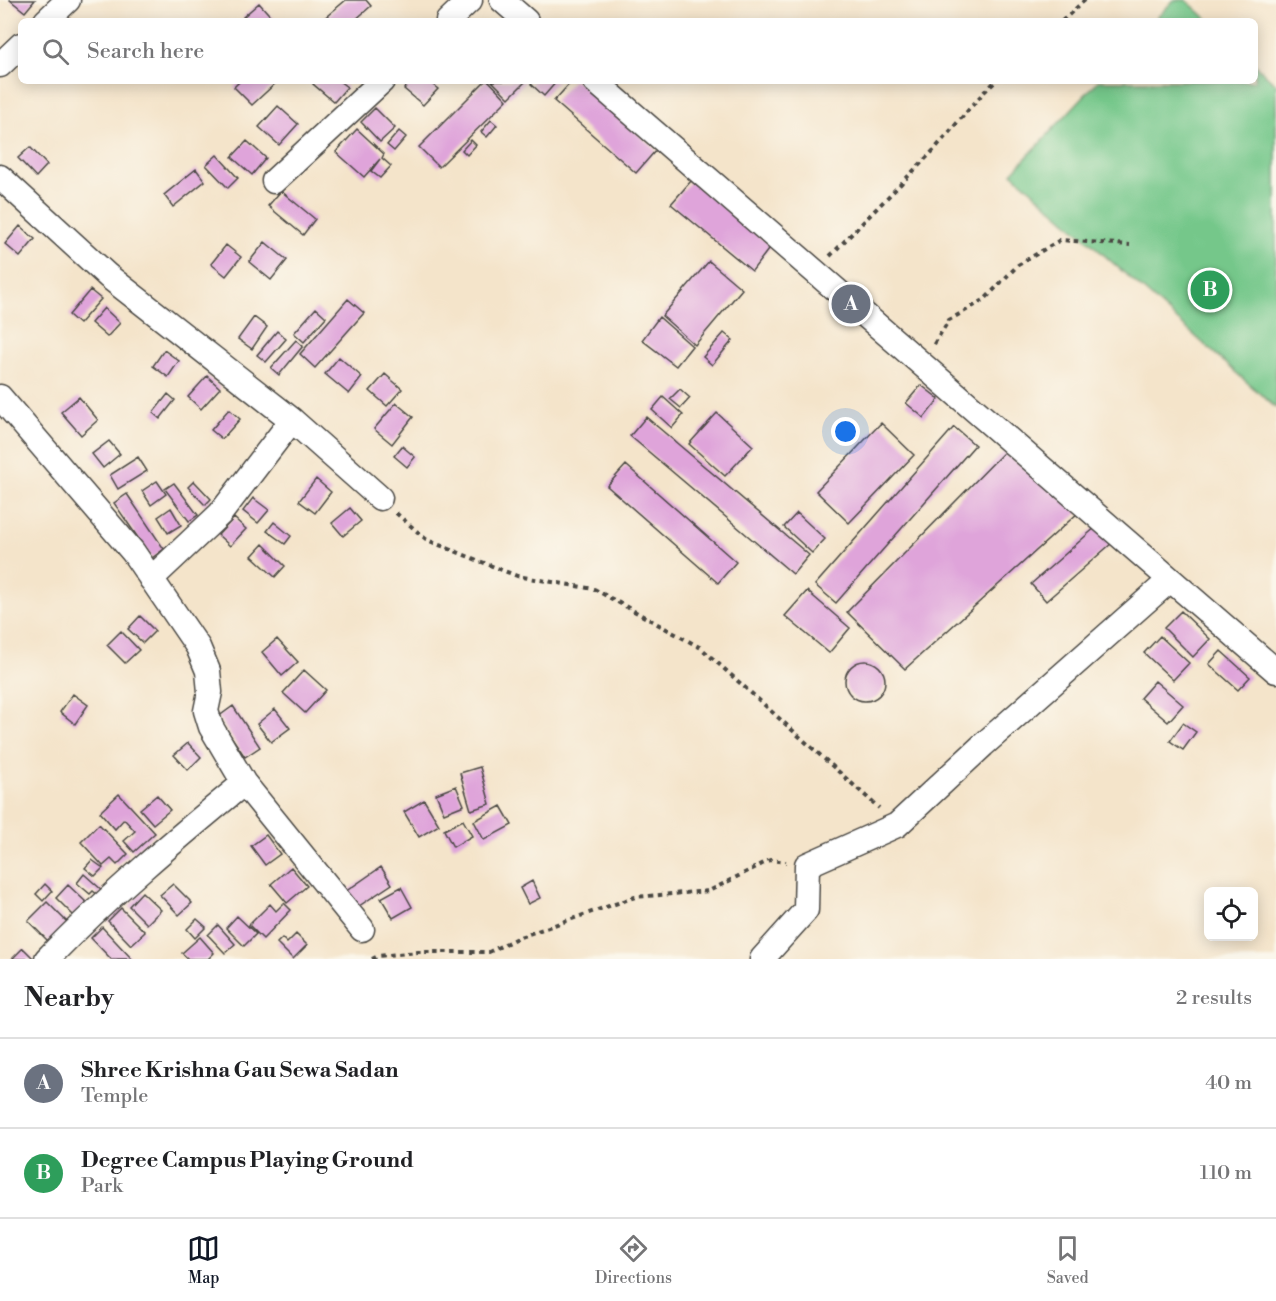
<!DOCTYPE html>
<style>
body{margin:0;font-family:"Libre Bodoni",serif;background:#f2f2f2;color:#202124}
.controls{position:absolute;right:18px;bottom:18px;display:grid;overflow:hidden;border-radius:9px;box-shadow:0 3px 15px #0003}
.controls button{width:54px;height:54px;display:grid;place-items:center;padding:0;border:0;border-bottom:2px solid #e0e0e0;background:#fff;color:#202124;font:30px sans-serif}
.you{position:absolute;left:846px;top:432px;width:21px;height:21px;margin:-15px;border:4px solid #fff;border-radius:50%;background:#1a73e8;box-shadow:0 0 0 9px #1a73e833}
.badge{display:grid;place-items:center;width:39px;height:39px;border-radius:50%;background:#111827;color:#fff;font-size:20px;font-weight:700}
.pin{position:absolute;translate:-50% -50%;border:3px solid #fff;box-shadow:0 2px 6px #0006}
.list{margin:0;padding:0;list-style:none}
h2{display:flex;justify-content:space-between;align-items:center;height:78px;margin:0;padding:0 24px;font-size:26px}
h2 small{font-size:20px;font-weight:400;color:#757577}
.list li{display:grid;grid-template-columns:39px 1fr auto;gap:18px;align-items:center;box-sizing:border-box;height:90px;padding:0 24px;border-top:2px solid #e0e0e0}
.list b{display:block;font-size:22px;white-space:nowrap}
.list p{margin:0;font-size:20px;white-space:nowrap;color:#757577}
.list em{font-size:20px;font-style:normal;color:#757577}
.icon{flex:none;width:33px;height:33px;fill:none;stroke:currentColor;stroke-width:2;stroke-linecap:round;stroke-linejoin:round}
.map{position:relative;flex:none;width:1276px;height:959px;overflow:hidden}
.search{position:absolute;background:#fff;box-shadow:0 3px 15px #0003;left:18px;right:18px;top:18px;height:66px;display:flex;align-items:center;gap:15px;box-sizing:border-box;padding:0 21px;border-radius:9px;color:#757577;font-size:22px}
.sheet{height:258px;background:#fff}
nav{display:flex;justify-content:space-around;align-items:center;box-sizing:border-box;height:84px;border-top:2px solid #e0e0e0;background:#fff;font-size:16px;color:#757577}
nav a{display:grid;justify-items:center;gap:3px}
nav .on{color:#111827}
.map>svg:first-child{display:block}
.green{fill:#74c78a;stroke:#50795a;stroke-width:1.5}
.building{fill:#dfa4da}
.lines{fill:none;stroke-linecap:round;stroke-linejoin:round}
.minor-casing{stroke:#494743;stroke-width:27}
.path{stroke:#494743;stroke-width:4;stroke-dasharray:4.5 4.5;stroke-linecap:butt}
.minor{stroke:#fff;stroke-width:24}
</style>
<div class="map">
<svg width="1276" height="959" viewBox="0 0 1276 959">
<rect width="100%" height="100%" fill="#fbf7ec"/>
<filter id="ink" filterUnits="userSpaceOnUse"><feTurbulence type="fractalNoise" baseFrequency=".0167" numOctaves="2"/><feDisplacementMap in="SourceGraphic" scale="12" xChannelSelector="R" yChannelSelector="G"/><feConvolveMatrix kernelMatrix="1 2 1 2 8 2 1 2 1" color-interpolation-filters="sRGB"/></filter>
<filter id="wash" filterUnits="userSpaceOnUse"><feTurbulence type="fractalNoise" baseFrequency=".008" numOctaves="4" result="noise"/><feDisplacementMap in="SourceGraphic" scale="24" xChannelSelector="R" yChannelSelector="G"/><feGaussianBlur stdDeviation="1.35" result="paint"/><feColorMatrix in="noise" values="0 0 0 0 0 0 0 0 0 0 0 0 0 0 0 0 0 1.4 0 .05"/><feComposite in="paint" operator="in"/></filter>
<g filter="url(#wash)">
<rect width="100%" height="100%" fill="#f4e4ca"/>
<!-- green -->
<path class="green" d="M1174,0H1186L1209,21H1154Z
M1255,65L1276,84V408L1012,173L1098,81H1255Z"/>
<g id="blocks">
<!-- building -->
<path class="building" d="M10,0H35L25,12Z
M346,0H366L371,6L354,21H321Z
M259,3L275,21H247L243,17Z
M240,81H278L252,105L234,87Z
M315,81H339L347,87L334,102L313,84Z
M411,81H428L438,89L423,105L404,89Z
M485,81H489L507,100L439,167L419,147Z
M492,81H526L509,98Z
M534,81H557L544,96L531,84Z
M572,81H578L656,150L636,173L554,101Z
M278,106L298,124L279,145L259,127Z
M375,108L395,128L380,142L361,122Z
M491,120L497,125L487,137L481,132Z
M357,129L384,154L382,158L391,166L380,178L371,171L380,159L364,177L336,152Z
M399,131L406,137L394,151L387,145Z
M471,140L476,145L467,155L462,150Z
M247,141L266,158L252,175L232,157Z
M30,147L47,165L36,177L18,158Z
M217,155L238,178L228,188L206,165Z
M196,169L205,181L173,207L164,195Z
M691,181L771,246L752,271L671,204Z
M281,191L315,219L303,235L268,206Z
M20,226L35,239L20,257L5,244Z
M265,242L287,260L271,280L249,262Z
M226,245L241,257L226,276L211,264Z
M709,261L742,289L695,345L662,316Z
M90,290L101,299L79,324L69,315Z
M348,299L364,313L315,368L300,354Z
M104,308L120,323L107,337L91,323Z
M316,308L326,317L304,342L294,333Z
M254,317L267,327L252,349L238,339Z
M659,317L692,346L676,366L642,340Z
M277,331L286,339L266,362L257,355Z
M724,333L733,340L712,365L703,357Z
M296,340L303,346L279,375L271,368Z
M164,350L179,361L168,377L153,366Z
M339,357L362,377L349,394L325,374Z
M385,374L402,389L387,406L370,391Z
M207,376L220,388L201,409L188,397Z
M921,385L939,399L924,418L906,403Z
M680,389L690,398L681,408L670,399Z
M168,394L175,400L160,419L153,413Z
M79,397L98,420L81,435L61,412Z
M663,397L683,415L672,428L652,410Z
M396,403L413,417L392,444L374,429Z
M229,409L240,419L222,439L211,430Z
M717,413L753,446L725,476L689,444Z
M646,417L809,555L793,574L630,436Z
M881,423L914,455L849,523L816,491Z
M954,427L975,445L836,603L815,585Z
M109,441L120,454L103,468L92,454Z
M402,446L415,457L407,467L394,456Z
M1004,452L1079,512L905,669L847,612Z
M138,457L147,471L118,489L110,475Z
M626,465L736,562L718,583L607,486Z
M316,479L331,492L315,513L299,501Z
M157,481L166,494L151,505L142,491Z
M194,481L211,499L205,505L188,487Z
M174,483L198,515L189,521L165,489Z
M127,494L164,549L152,558L114,503Z
M253,498L269,510L258,523L243,511Z
M171,508L181,525L168,533L158,517Z
M350,508L361,521L343,536L332,523Z
M797,513L825,539L812,553L784,527Z
M234,518L246,529L230,546L218,535Z
M274,522L291,536L285,544L267,531Z
M1097,526L1112,543L1046,601L1031,584Z
M263,544L285,566L275,577L252,556Z
M807,591L850,628L829,653L785,616Z
M1181,611L1210,639L1193,657L1164,628Z
M140,616L155,631L143,643L128,629Z
M121,631L139,650L125,663L107,645Z
M1160,636L1189,663L1173,680L1144,653Z
M277,639L298,662L282,676L262,652Z
M1221,651L1250,677L1238,690L1209,664Z
M845 681a20 20 0 1 1 40 0a20 20 0 1 1-40 0Z
M304,670L326,690L305,713L283,693Z
M1155,681L1183,705L1168,722L1140,698Z
M73,694L88,705L75,724L60,712Z
M233,706L260,747L245,757L218,717Z
M275,709L290,728L271,742L257,724Z
M1183,723L1196,732L1183,750L1170,741Z
M188,743L201,757L188,770L174,755Z
M480,767L490,804L471,810L460,773Z
M456,786L464,805L444,813L436,794Z
M119,794L155,833L134,852L124,841L135,831L124,819L115,829L100,812Z
M157,795L170,810L153,824L140,809Z
M424,800L439,825L419,837L404,812Z
M501,806L512,825L484,840L474,821Z
M463,820L472,836L453,847L444,830Z
M99,824L128,854L117,865L111,859L103,866L81,842Z
M266,835L280,854L265,865L251,846Z
M92,860L103,868L95,876L85,868Z
M291,867L307,886L287,903L271,884Z
M381,867L392,884L356,908L345,892Z
M84,874L103,891L99,896L93,891L90,894L77,883Z
M532,881L540,898L528,904L520,888Z
M45,884L52,891L43,901L36,894Z
M173,884L192,903L179,915L160,895Z
M68,885L87,903L74,916L56,898Z
M401,887L412,907L393,918L381,898Z
M142,892L161,910L147,924L129,906Z
M47,902L68,923L49,942L28,921Z
M284,903L291,910L263,939L249,925L270,904L276,911Z
M121,908L145,932L131,945L108,921Z
M237,916L256,934L244,946L226,928Z
M197,919L206,927L195,938L187,929Z
M218,925L235,944L225,953L208,935Z
M102,927L132,959H111L91,938Z
M296,934L307,945L293,959L277,943L282,938L287,943Z
M200,937L214,953L208,959H188L182,953Z
M23,948L34,959H12Z"/>
</g>
</g>
<g filter="url(#ink)">
<use href="#blocks" fill-opacity="0" stroke="#494743" stroke-width="1.5"/>
<g class="lines">
<!-- minor casing -->
<g class="minor-casing">
<path id="minor" d="M502,0L526,21
M46,21L68,0
M448,21L470,0
M0,65L21,45
M595,81L1276,671
M0,177L108,276L292,420L380,498
M274,181L382,81
M0,397L133,552L198,647L208,671L210,692L206,711L211,727L244,783L362,929
M151,579L220,514L292,420
M47,959C108,896 176,839 244,783
M762,959L806,910L807,865L897,825L983,745L1170,580"/>
</g>
<!-- path -->
<path class="path" d="M1062,21L1085,0
M830,256L932,152L984,92L996,81
M934,344L949,320L984,300L1018,265L1060,240L1130,245
M396,513L427,540L517,576L594,589L701,648L879,808
M372,959L378,956L418,952H489L517,938L635,897L709,891L770,860L786,862"/>
<!-- minor -->
<use href="#minor" class="minor"/>
</g>
</g>
</svg>
<div class="controls">
<button><svg class="icon" aria-label="locate" viewBox="0 0 24 24"><circle cx="12" cy="12" r="6"/><path d="M12 2v4M12 18v4M2 12h4M18 12h4"/></svg></button>
</div>
<div class="you"></div>
<div class="pin badge" style="left:851px;top:304px;background:#6b7280">A</div>
<div class="pin badge" style="left:1210px;top:290px;background:#2e9e5b">B</div>
<div class="search"><svg class="icon" aria-label="search" viewBox="0 0 24 24"><circle cx="10" cy="10" r="6"/><path d="M15 15l6 6"/></svg>Search here</div>
</div>
<section class="sheet">
<h2>Nearby<small>2 results</small></h2>
<ul class="list">
<li><span class="badge" style="background:#6b7280">A</span><div><b>Shree Krishna Gau Sewa Sadan</b><p>Temple</p></div><em>40 m</em></li>
<li><span class="badge" style="background:#2e9e5b">B</span><div><b>Degree Campus Playing Ground</b><p>Park</p></div><em>110 m</em></li>
</ul>
</section>
<nav>
<a class="on"><svg class="icon" aria-label="map" viewBox="0 0 24 24"><path d="M3 6l6-2 6 2 6-2v14l-6 2-6-2-6 2zM9 4v14M15 6v14"/></svg>Map</a>
<a><svg class="icon" aria-label="directions" viewBox="0 0 24 24"><path d="M12 3l9 9-9 9-9-9zM9 14v-3h6M13 9l2 2-2 2"/></svg>Directions</a>
<a><svg class="icon" aria-label="saved" viewBox="0 0 24 24"><path d="M7 4h10v16l-5-4-5 4z"/></svg>Saved</a>
</nav>
